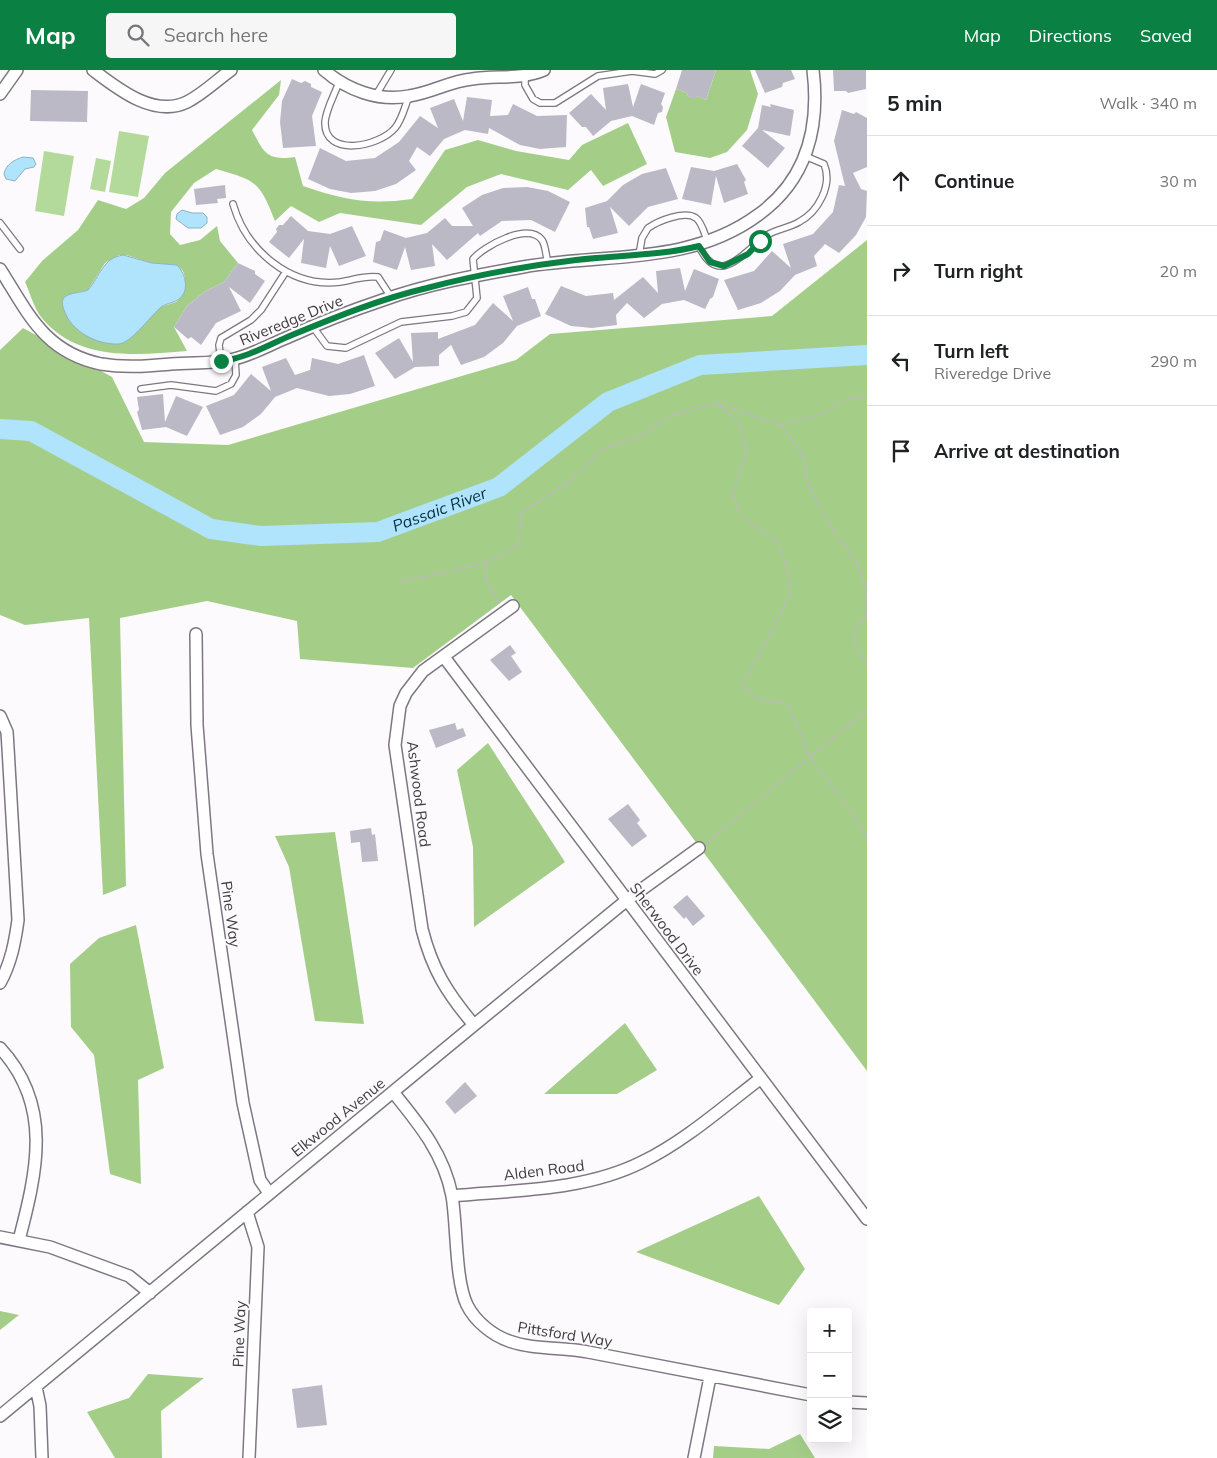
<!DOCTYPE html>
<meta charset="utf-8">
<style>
body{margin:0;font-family:Mulish,sans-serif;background:#f6f6f6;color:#202124}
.controls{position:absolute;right:15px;bottom:15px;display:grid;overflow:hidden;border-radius:5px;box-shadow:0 5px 20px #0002}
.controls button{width:45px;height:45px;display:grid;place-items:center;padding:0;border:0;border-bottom:1px solid #e0e0e0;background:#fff;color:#202124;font:25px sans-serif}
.stop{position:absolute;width:15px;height:15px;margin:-11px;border:4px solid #0b8043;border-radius:50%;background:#fff}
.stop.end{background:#0b8043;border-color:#fff;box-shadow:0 1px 5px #0008}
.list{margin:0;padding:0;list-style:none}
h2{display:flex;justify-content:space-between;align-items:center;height:65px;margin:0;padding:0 20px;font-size:21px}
h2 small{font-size:16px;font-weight:400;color:#757577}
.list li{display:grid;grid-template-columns:32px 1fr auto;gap:15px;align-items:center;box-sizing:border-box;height:90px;padding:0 20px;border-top:1px solid #e0e0e0}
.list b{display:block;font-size:19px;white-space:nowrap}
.list p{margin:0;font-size:16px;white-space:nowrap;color:#757577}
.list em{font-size:16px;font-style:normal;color:#757577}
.icon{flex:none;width:28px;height:28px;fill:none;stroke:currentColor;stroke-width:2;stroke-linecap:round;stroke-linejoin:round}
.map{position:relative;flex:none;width:867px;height:1388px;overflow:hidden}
header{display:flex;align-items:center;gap:30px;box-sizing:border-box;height:70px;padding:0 25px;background:#0b8043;color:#fff}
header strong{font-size:24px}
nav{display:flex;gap:28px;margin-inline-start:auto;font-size:18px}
.search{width:350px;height:45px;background:#f6f6f6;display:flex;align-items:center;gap:12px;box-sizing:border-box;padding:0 18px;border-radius:5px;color:#757577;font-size:19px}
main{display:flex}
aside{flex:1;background:#fff}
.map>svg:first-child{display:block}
.green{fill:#b4da9b}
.forest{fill:#a4ce88;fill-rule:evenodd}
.water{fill:#b0e3fc;stroke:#8eb1c4}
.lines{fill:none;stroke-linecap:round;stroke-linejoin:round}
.river{stroke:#b0e3fc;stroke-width:20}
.building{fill:#bab9c5}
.service-casing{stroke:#7e7781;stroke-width:8}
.minor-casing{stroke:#7e7781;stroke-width:14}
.path{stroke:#bcb9bd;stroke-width:2;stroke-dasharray:4 2.5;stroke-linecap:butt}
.service{stroke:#fff;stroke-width:5.5}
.minor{stroke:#fff;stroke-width:11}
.route{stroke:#0b8043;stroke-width:6}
.labels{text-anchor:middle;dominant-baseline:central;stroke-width:4;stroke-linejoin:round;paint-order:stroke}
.street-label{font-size:15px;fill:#3f3c40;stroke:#fdfafe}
.water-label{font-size:16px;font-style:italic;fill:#022d3e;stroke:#fdfafe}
</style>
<header>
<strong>Map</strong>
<div class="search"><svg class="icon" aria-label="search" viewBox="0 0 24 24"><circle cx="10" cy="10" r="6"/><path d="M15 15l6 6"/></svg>Search here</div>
<nav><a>Map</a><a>Directions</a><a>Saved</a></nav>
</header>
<main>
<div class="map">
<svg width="867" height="1388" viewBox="0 0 867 1388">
<rect width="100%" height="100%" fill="#fdfafe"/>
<!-- green -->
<path class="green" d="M119,61L149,66L138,127L109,122Z
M44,81L74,86L64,146L35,141Z
M96,88L111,91L105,122L90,119Z"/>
<!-- forest -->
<path class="forest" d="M716,0H750L758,24L747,60L727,82L710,88L675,82L666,47L676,19L687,23L688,26L694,28L697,26L706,30Z
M281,10L279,25L252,60C264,83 267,91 295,87L303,116C344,130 369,135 412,129L445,80L478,70L516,81L569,90L582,75L628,53L647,94L603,116L591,100L568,120L501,104L467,117L421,155L340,143L319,152L291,136L275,151C259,112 258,111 216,99L194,113L171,142L170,164L180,175L200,170L217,156L220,171L238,193L224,212L204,222L187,236L174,257L187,281C137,285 77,292 41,247C34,238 30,223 25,212L42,191L78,160L98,130L126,139L144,128L165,103ZM119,185H126L152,193L177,195L183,201L185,208V219L182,226L176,232L160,237L128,270L105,273L82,263L70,252L62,234L65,226L88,220L105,193Z
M867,170V1001L511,525L413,598L300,589L297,551L207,531L120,548L126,816L103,825L89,548L25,555L0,545V280L23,258L112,307L144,372L228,375L516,290L550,264L772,246Z
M488,673L565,792L474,857L473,777L457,700Z
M335,762L364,954L315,951L289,797L275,766Z
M136,855L164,998L138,1010L141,1114L110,1104L94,985L71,957L70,894L99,868Z
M625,953L657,1000L617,1024H544Z
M759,1126L805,1199L779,1235L636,1182Z
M0,1241L19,1245L0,1260Z
M148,1304L204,1308L161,1341L162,1388H115L87,1342L129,1328Z
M800,1364L815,1388H713L714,1376L769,1379Z"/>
<!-- water -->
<path class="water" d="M23,87L33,88L36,94L34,97L25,99L15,111L6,109L4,104C6,94 14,90 23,87Z
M182,140L192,143H203L207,147V153L201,158H188L176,149L177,144Z
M123,185L152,193L177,195C184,202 188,214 184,223C178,235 166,231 159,239C150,247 131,273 119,274C96,275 71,261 64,240C62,235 61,229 66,226C72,222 81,223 88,220C100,206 103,188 123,185Z"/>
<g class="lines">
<!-- river -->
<path class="river" id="s1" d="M0,359L31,361L211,459L261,466L378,462L499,417L608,332L700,295L867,285"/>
</g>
<!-- building -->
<path class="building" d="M682,0H716L706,30L697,26L694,29L688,26L687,23L676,19Z
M755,0H791L795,9L783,13L782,17L765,23Z
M833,0H866V19L848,23L846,21H834Z
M292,9L301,13L305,11L311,14V17L322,22L312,46L316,76L283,78L280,52L282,31Z
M628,14L633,37L641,14L665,23L661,34L663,37L662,42L658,43L654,55L632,46L611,51L593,66L586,57H582L569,43L591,24L606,40L603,18Z
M31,20L88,21L87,52L30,51Z
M467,27L492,30L490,46L508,45L513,34L537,46L567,45L566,77L540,79L520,75L489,58L488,64L465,60L444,69L430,86L417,77L409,91L416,100L396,114L375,121L351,123L330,119L308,109L320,78L346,91L375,88L399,72L420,46L438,58L430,38L454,29L463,51Z
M770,34L794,40L790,66L762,60L785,78L768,98L742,76L758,58L762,35L771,37Z
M842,40L854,44L856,42L867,48V97L853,103L861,119L867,121L866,147L856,165L839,183L825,174L814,186L817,196L795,205L780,221L761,233L738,240L724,210L754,201L772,181L791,198L783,174L813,164L833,142L839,115L845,116L834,71Z
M737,94L746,110L744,112L748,124L724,133L716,106L711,135L682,129L691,97L714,101Z
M666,98L678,129L648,137L629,156L610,137L618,163L593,169L589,157H587L585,138L607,131L623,115L642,104Z
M225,115L226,128L217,129L218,133L196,135L194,119Z
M527,117L548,121L570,132L555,162L531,150L502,151L480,166L478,163L447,190L432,174L435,196L411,200L405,177L397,200L373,192L376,172L380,171L384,160L406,168L427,163L445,148L452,156H473L462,138L482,125L503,118Z
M291,146L308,161L330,164L352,156L366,186L339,196L330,176L326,198L301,193L304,169L289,188L269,172L277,162L276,159L279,155H283Z
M238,193L255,201V204L265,211L250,233L229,217L241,241L216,253L201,275L191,267L188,269L174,257L187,236L204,222L224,212Z
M680,198L685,221L694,199L719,209L713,227L710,229L705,239L684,230L662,234L644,248L627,233L616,245L617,255L592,258L571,256L545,244L561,216L586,226L613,223L614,230L643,207L658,223L656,201Z
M528,217L532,229H535L541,246L517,256L503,273L484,287L461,295L451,275L439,285V296L415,297L395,309L375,283L399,268L413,292L411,263L438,262V269L475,255L493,233L513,251L503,226Z
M364,285L375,316L350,324L329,326L297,318L275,327L261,344L243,357L220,365L206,336L234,325L251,304L271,321L262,297L286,288L295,305L310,300L312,288L338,294Z
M163,324L165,352L176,326L203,337L187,366L166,357L142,360L137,342L139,340L137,327Z
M510,575L516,583L511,586L522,602L509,611L490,590Z
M455,653L457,660L463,658L466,666L436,678L429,660Z
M628,734L640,750L637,753L647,766L632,777L608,749Z
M371,758L372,765L375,764L378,791L362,792L360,772L351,773L350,761Z
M687,825L705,846L693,856L686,847L684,849L673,837Z
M465,1012L477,1026L455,1044L445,1032Z
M322,1315L327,1355L297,1358L292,1319Z"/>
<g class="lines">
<!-- service casing -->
<g class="service-casing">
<path id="service" d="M525,6V15L533,29L540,33H555L598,6L632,1L655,4L662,0
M339,12C335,24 326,39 325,52C324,88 379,77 395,58C402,50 405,36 409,26
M376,25L391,0
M233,134C246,180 290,218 340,212C354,210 364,205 378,207L391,227
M0,153L20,179
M699,176C719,220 745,180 767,165C777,159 789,158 799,152C818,142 833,115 824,94L805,86
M639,185L642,168L648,158C658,151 685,140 696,148C702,152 705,166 708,172
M313,257L327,276L346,278L401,252L452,246L466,242L477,228L473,189C484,176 528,152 542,170C546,176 546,187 548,194
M221,291L219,275L221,268L251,250L261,240L285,203
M141,319L171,315L216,321L231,314L236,305L235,289"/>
</g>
<!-- minor casing -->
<g class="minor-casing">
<path id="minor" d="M93,0C118,19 154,48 187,32C203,24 217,10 231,0
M324,0C347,20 379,32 409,26C431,23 450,11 472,9C497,5 520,10 544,0
M0,24L17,0
M0,199C28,243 44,282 101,294C125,298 147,296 171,294C190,292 211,294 230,290C250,286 267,276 286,268C317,254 350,241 383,230C428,214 477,205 523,197C603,183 689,196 758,145C807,110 820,57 813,0
M196,564L197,655L207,784L243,1033L260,1110L269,1123
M444,587L867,1149
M0,646L7,662L8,678L18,850C15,872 11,893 0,913
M474,955C447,923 432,899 422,859L395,675L400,636L406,623L423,601L513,536
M0,978C53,1035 37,1101 19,1170
M393,1022C419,1054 444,1084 452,1126C457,1155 455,1210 467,1235C475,1251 492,1265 509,1271C534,1280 562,1277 588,1282C662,1296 736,1311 811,1325
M452,1126C515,1120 584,1121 642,1092C685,1071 723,1037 761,1008
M247,1142L258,1177L249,1388
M0,1167L50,1177L129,1206L150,1223
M36,1317L40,1336L42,1388
M848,1332L867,1333
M0,1346L474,955L627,830L699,778
M694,1388L710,1307"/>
</g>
<!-- path -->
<path class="path" d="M718,335L739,353L747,380L733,423L740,445L777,472L787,495L790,523L768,569L742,614L757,629L788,634L810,687L848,737L867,769
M781,355L803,385L808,414L826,449L857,493L867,521L866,547L854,560L856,579L867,593
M485,492L486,510L499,533
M399,512C438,502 489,499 519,473L521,443L566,414L606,377L640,366L670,346L716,333L781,355L822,344L845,329L867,326
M707,772L867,640"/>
<!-- service -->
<use href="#service" class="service"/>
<!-- minor -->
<use href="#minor" class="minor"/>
</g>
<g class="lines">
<!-- route -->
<path class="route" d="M221,291C247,288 268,275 292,265C336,247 380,229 427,218C476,205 526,196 576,190C617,185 659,186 699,176L710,192L724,196L748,184L760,171"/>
</g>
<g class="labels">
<!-- street labels -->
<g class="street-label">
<text transform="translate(291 250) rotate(-22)">Riveredge Drive</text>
<text transform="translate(419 724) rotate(83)">Ashwood Road</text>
<text transform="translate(231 844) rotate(82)">Pine Way</text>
<text transform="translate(667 859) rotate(53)">Sherwood Drive</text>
<text transform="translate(338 1047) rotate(-39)">Elkwood Avenue</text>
<text transform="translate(544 1100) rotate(-7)">Alden Road</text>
<text transform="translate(239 1264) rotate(-88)">Pine Way</text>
<text transform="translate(565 1264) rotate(9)">Pittsford Way</text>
</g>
<!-- water labels -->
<g class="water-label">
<text stroke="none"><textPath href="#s1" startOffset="469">Passaic River</textPath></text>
</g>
</g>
</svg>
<div class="controls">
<button>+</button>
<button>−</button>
<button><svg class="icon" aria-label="layers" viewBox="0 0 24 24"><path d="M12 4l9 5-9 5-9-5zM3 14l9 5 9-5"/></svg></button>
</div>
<div class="stop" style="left:760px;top:171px"></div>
<div class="stop end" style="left:221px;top:291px"></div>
</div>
<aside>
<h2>5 min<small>Walk · 340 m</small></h2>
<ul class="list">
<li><svg class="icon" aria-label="ahead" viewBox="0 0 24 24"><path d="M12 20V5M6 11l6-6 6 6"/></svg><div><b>Continue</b></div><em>30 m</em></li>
<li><svg class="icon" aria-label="right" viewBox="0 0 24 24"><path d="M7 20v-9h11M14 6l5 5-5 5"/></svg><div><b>Turn right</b></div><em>20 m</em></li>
<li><svg class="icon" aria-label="left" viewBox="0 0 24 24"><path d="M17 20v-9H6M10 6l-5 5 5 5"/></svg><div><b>Turn left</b><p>Riveredge Drive</p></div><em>290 m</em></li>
<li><svg class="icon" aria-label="arrive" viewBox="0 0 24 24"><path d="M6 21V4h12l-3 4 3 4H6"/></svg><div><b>Arrive at destination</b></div></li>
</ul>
</aside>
</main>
